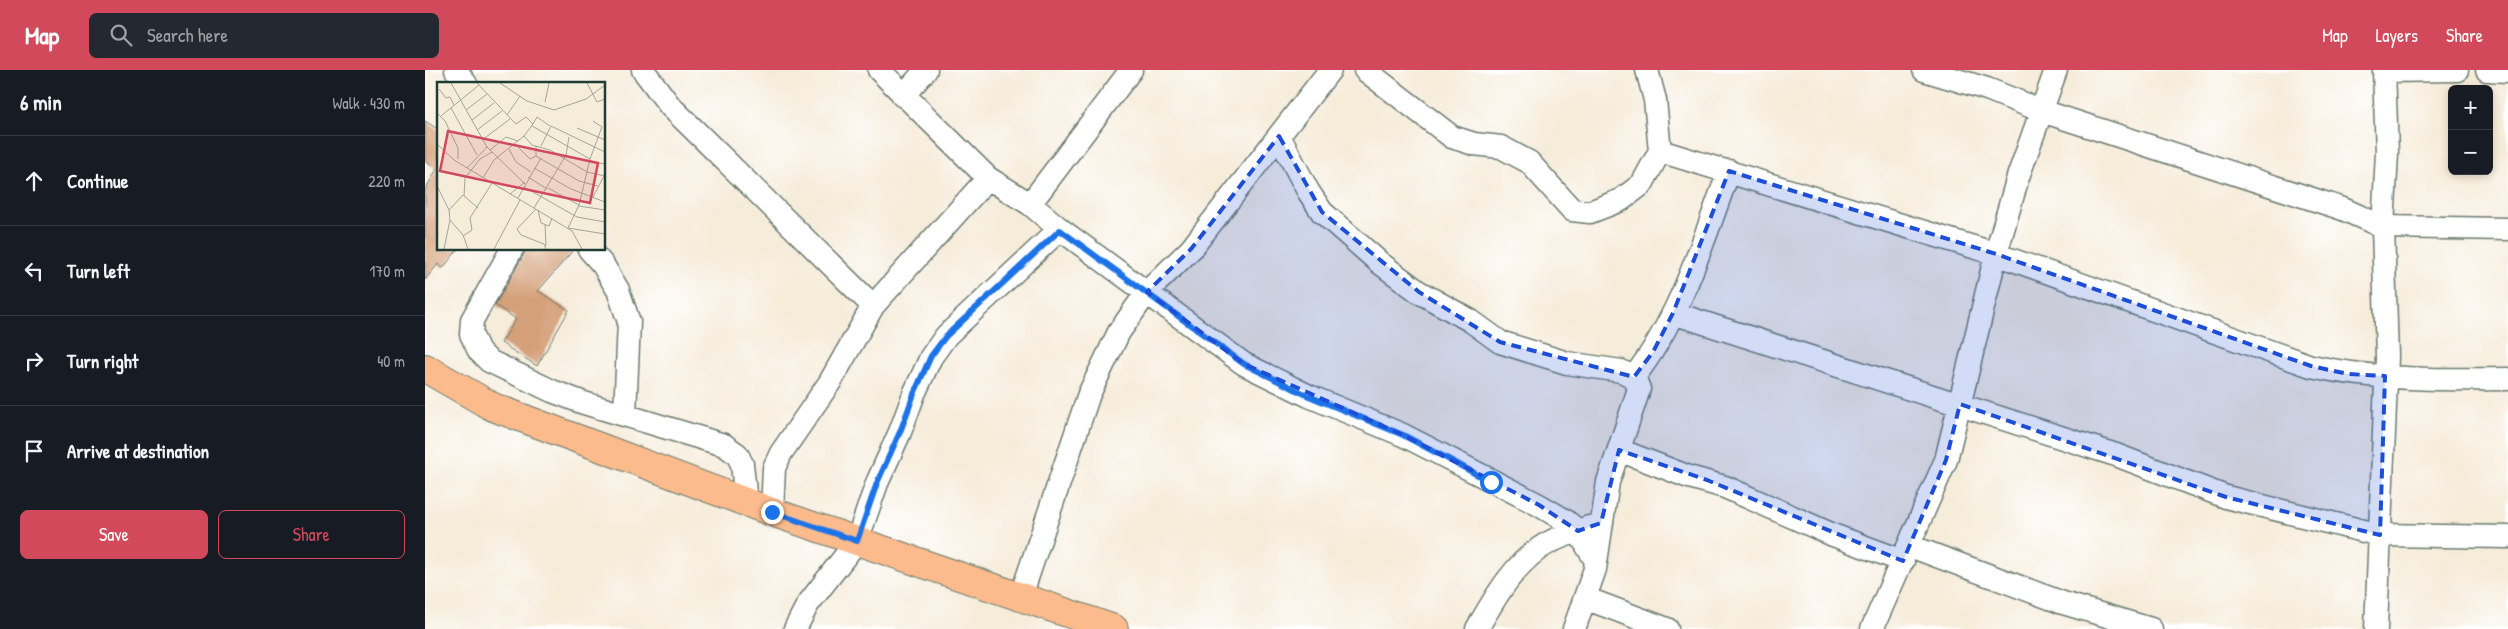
<!DOCTYPE html>
<meta charset="utf-8">
<style>
body{margin:0;font-family:"Patrick Hand",sans-serif;background:#242831;color:#f1f3f6}
.controls{position:absolute;right:15px;top:15px;display:grid;overflow:hidden;border-radius:8px;box-shadow:0 2px 8px #0003}
.controls button{width:45px;height:45px;display:grid;place-items:center;padding:0;border:0;border-bottom:1px solid #363941;background:#171b24;color:#f1f3f6;font:25px sans-serif}
.stop{position:absolute;width:15px;height:15px;margin:-11px;border:4px solid #1a73e8;border-radius:50%;background:#fff}
.stop.end{background:#1a73e8;border-color:#fff;box-shadow:0 1px 5px #0008}
.list{margin:0;padding:0;list-style:none}
h2{display:flex;justify-content:space-between;align-items:center;height:65px;margin:0;padding:0 20px;font-size:21px}
h2 small{font-size:16px;font-weight:400;color:#9ea1a6}
.list li{display:grid;grid-template-columns:32px 1fr auto;gap:15px;align-items:center;box-sizing:border-box;height:90px;padding:0 20px;border-top:1px solid #363941}
.list b{display:block;font-size:19px;white-space:nowrap}
.list em{font-size:16px;font-style:normal;color:#9ea1a6}
.actions{display:flex;gap:10px;padding:15px 20px}
.actions a{flex:1;padding:11px 0;border:1px solid #d1495b;border-radius:8px;text-align:center;font-size:18px;color:#d1495b}
.actions .main{background:#d1495b;color:#fff}
.icon{flex:none;width:28px;height:28px;fill:none;stroke:currentColor;stroke-width:2;stroke-linecap:round;stroke-linejoin:round}
.map{position:relative;flex:none;width:2083px;height:559px;overflow:hidden}
header{display:flex;align-items:center;gap:30px;box-sizing:border-box;height:70px;padding:0 25px;background:#d1495b;color:#fff}
header strong{font-size:24px}
nav{display:flex;gap:28px;margin-inline-start:auto;font-size:18px}
.search{width:350px;height:45px;background:#242831;display:flex;align-items:center;gap:12px;box-sizing:border-box;padding:0 18px;border-radius:8px;color:#9ea1a6;font-size:19px}
main{display:flex}
aside{flex:1;background:#171b24}
.map>svg:first-child{display:block}
.building{fill:#d4a07a}
.lines{fill:none;stroke-linecap:round;stroke-linejoin:round}
.minor-casing{stroke:#6a7a6e;stroke-width:25}
.major-casing{stroke:#6a7a6e;stroke-width:30}
.minor{stroke:#fff;stroke-width:22}
.major{stroke:#fbbb8c;stroke-width:28}
.route{stroke:#1a73e8;stroke-width:6}
.marked{fill:#1d4ed8;fill-opacity:0.2;stroke:#1d4ed8;stroke-width:4;stroke-dasharray:10 6;stroke-linejoin:round}
.inset-road{fill:none;stroke:#a0a698;stroke-width:1}
.view{fill:#d1495b;fill-opacity:0.15;stroke:#d1495b;stroke-width:2.5}
.inset-edge{fill:none;stroke:#1f3d34;stroke-width:2.5}
</style>
<header>
<strong>Map</strong>
<div class="search"><svg class="icon" aria-label="search" viewBox="0 0 24 24"><circle cx="10" cy="10" r="6"/><path d="M15 15l6 6"/></svg>Search here</div>
<nav><a>Map</a><a>Layers</a><a>Share</a></nav>
</header>
<main>
<aside>
<h2>6 min<small>Walk · 430 m</small></h2>
<ul class="list">
<li><svg class="icon" aria-label="ahead" viewBox="0 0 24 24"><path d="M12 20V5M6 11l6-6 6 6"/></svg><div><b>Continue</b></div><em>220 m</em></li>
<li><svg class="icon" aria-label="left" viewBox="0 0 24 24"><path d="M17 20v-9H6M10 6l-5 5 5 5"/></svg><div><b>Turn left</b></div><em>170 m</em></li>
<li><svg class="icon" aria-label="right" viewBox="0 0 24 24"><path d="M7 20v-9h11M14 6l5 5-5 5"/></svg><div><b>Turn right</b></div><em>40 m</em></li>
<li><svg class="icon" aria-label="arrive" viewBox="0 0 24 24"><path d="M6 21V4h12l-3 4 3 4H6"/></svg><div><b>Arrive at destination</b></div></li>
</ul>
<div class="actions"><a class="main">Save</a><a>Share</a></div>
</aside>
<div class="map">
<svg width="2083" height="559" viewBox="0 0 2083 559">
<rect width="100%" height="100%" fill="#fff"/>
<filter id="ink" filterUnits="userSpaceOnUse"><feTurbulence type="fractalNoise" baseFrequency=".02" numOctaves="2"/><feDisplacementMap in="SourceGraphic" scale="10" xChannelSelector="R" yChannelSelector="G"/><feConvolveMatrix kernelMatrix="1 2 1 2 8 2 1 2 1" color-interpolation-filters="sRGB"/></filter>
<filter id="wash" filterUnits="userSpaceOnUse"><feTurbulence type="fractalNoise" baseFrequency=".0096" numOctaves="4" result="noise"/><feDisplacementMap in="SourceGraphic" scale="20" xChannelSelector="R" yChannelSelector="G"/><feGaussianBlur stdDeviation="1.12" result="paint"/><feColorMatrix in="noise" values="0 0 0 0 0 0 0 0 0 0 0 0 0 0 0 0 0 1.4 0 .05"/><feComposite in="paint" operator="in"/></filter>
<g filter="url(#wash)">
<rect width="100%" height="100%" fill="#f6ecda"/>
<g id="blocks">
<!-- building -->
<path class="building" d="M0,51L14,60V179H33L18,198L13,194L0,210V120L12,99L0,91Z
M102,179H149L113,221L144,240L112,296L76,273L91,249L70,235Z"/>
</g>
</g>
<g filter="url(#ink)">
<use href="#blocks" fill-opacity="0" stroke="#6a7a6e" stroke-width="1"/>
<g class="lines">
<!-- minor casing -->
<g class="minor-casing">
<path id="minor" d="M31,0L41,14
M218,0L245,36L448,236
M454,0L563,108L605,134L635,159L819,294L884,326L978,365L1114,435L1141,451L1153,461L1171,491
M940,0L1027,67L1049,74L1076,77L1104,92L1147,140L1165,142L1196,130L1217,114L1235,81L1230,30L1222,0
M1499,0L1562,19L1617,41L1918,139L1958,157L2083,159
M2062,0L2083,1
M1959,1L2032,0
M478,26L501,0
M854,66L883,121L897,142L955,193L994,222L1046,251L1075,272L1142,293L1196,301L1209,307L1214,319L1183,412L1170,499L1149,559
M1235,81L1571,184L1886,296C1950,310 2018,310 2083,309
M605,134L706,0
M87,179L47,250L46,264L54,281L64,291L127,321L159,333L299,375L312,384L317,394L321,432
M164,179L178,195L193,220L204,252L200,344
M1248,243L1691,385L1801,427L1955,465L2083,467
M1209,307C1255,248 1278,171 1304,101
M1194,380L1264,407L1300,417L1408,465L1478,491
M347,442L349,398L356,383L405,312L448,236L563,108
M1485,476L1638,533L1726,559
M596,526L664,324L694,262L722,222L766,179L905,0
M1160,528L1242,559
M370,559L383,534L432,471L452,413L475,362L489,324L506,287L521,266L635,159
M1052,559C1070,527 1093,487 1127,471C1139,465 1152,462 1164,457
M1447,559L1521,390L1571,184L1593,107L1631,0
M1951,559L1962,287L1958,157L1962,83L1959,0"/>
</g>
<!-- major casing -->
<g class="major-casing">
<path id="major" d="M0,298L68,337L347,442L689,559"/>
</g>
<!-- minor -->
<use href="#minor" class="minor"/>
<!-- major -->
<use href="#major" class="major"/>
</g>
</g>
<g class="lines" filter="url(#ink)">
<!-- route -->
<path class="route" d="M347,442L432,471L452,413L475,362L489,324L506,286L521,266L635,160L819,294L884,326L978,365L1066,412"/>
</g>
<!-- marked area -->
<path class="marked" d="M854,66L897,142L994,222L1075,272L1209,307L1228,282L1248,243L1304,101L1571,184L1886,296L1923,304L1960,306L1955,465L1801,427L1535,334L1521,390L1478,491L1282,410L1194,380L1176,453L1153,461L1114,435L978,365L819,294L722,222L766,179Z"/>
<!-- overview -->
<g transform="translate(12 12)">
<rect width="168" height="168" fill="#f6ecda"/>
<path class="inset-road" d="M14,1L50,65L88,102M40,1L79,42L89,35L96,42L87,54L57,78L46,96M63,1L90,19L117,28L149,17L168,3M150,1L160,20L168,17M2,7L9,16L13,15L17,23M108,20L112,1M14,26L40,73M29,28L50,12M0,31L8,39L21,66V77M70,33L83,14M4,34L42,3M35,38L57,21M156,39L165,45L153,77L142,123L131,146L168,152M96,42L100,35L113,44M95,44L153,77M140,46L168,58M40,48L65,29M87,54L95,63L113,68L150,90L168,94M45,58L73,37M0,62L17,78L135,149L145,167M78,62L93,77L99,74V64M104,64L114,44L168,70M72,67L79,80L94,90M53,68L69,55L81,59M99,74L142,99L161,104M152,79L168,82M30,86L50,65M97,86L134,107L168,120M91,95L110,107M0,104L12,128L13,138L26,153L31,167M87,105L140,135L168,140M111,106L142,123M73,112L88,100M27,114L28,96L43,77L55,70M156,115L167,94M81,116L104,76M142,124L168,128M97,126L129,73L132,55M99,127L80,147L84,153L107,162L109,167M12,128L26,113L41,126M101,128L104,141L112,144L115,136M108,143L109,164M26,154L35,148L33,136L55,101M7,167L13,138M57,167L83,118"/>
<path class="view" d="M11,49L161,81L153,121L3,89Z"/>
<rect width="168" height="168" class="inset-edge"/>
</g>
</svg>
<div class="controls">
<button>+</button>
<button>−</button>
</div>
<div class="stop" style="left:1066px;top:412px"></div>
<div class="stop end" style="left:347px;top:442px"></div>
</div>
</main>
